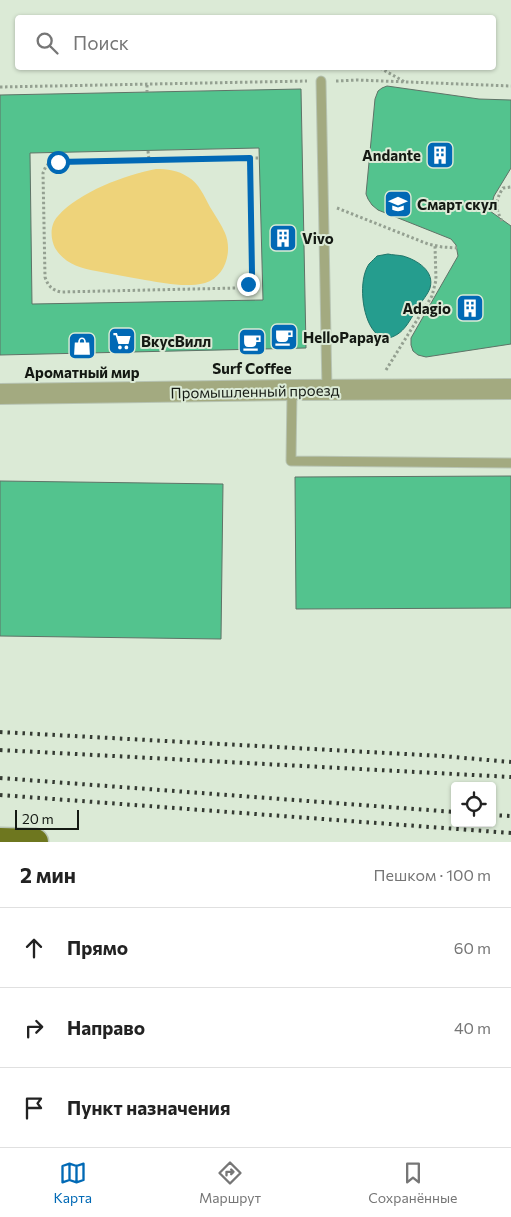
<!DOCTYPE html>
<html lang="ru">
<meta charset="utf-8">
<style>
body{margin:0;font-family:Commissioner,sans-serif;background:#f6f6f6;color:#222}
.controls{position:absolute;right:15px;bottom:15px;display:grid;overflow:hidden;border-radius:5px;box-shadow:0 1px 4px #0004}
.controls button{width:45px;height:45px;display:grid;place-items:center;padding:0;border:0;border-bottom:1px solid #e0e0e0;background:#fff;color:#222;font:25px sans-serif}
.scale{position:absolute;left:15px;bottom:12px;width:64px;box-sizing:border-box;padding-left:5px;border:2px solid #141913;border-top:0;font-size:14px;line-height:18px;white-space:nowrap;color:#141913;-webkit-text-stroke:4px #dbead6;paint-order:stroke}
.stop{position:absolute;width:15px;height:15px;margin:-11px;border:4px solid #0169b5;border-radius:50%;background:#fff}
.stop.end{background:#0169b5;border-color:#fff;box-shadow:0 1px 5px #0008}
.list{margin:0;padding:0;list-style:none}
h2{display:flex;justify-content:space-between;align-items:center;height:65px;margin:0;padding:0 20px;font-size:21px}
h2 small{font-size:16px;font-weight:400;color:#767676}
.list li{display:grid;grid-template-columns:32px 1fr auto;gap:15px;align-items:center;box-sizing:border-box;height:80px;padding:0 20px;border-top:1px solid #e0e0e0}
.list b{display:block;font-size:19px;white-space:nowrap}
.list em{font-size:16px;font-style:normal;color:#767676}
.icon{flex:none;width:28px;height:28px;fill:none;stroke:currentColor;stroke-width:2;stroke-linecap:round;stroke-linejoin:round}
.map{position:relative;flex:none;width:511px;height:842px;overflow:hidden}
.search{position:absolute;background:#fff;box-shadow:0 1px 4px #0004;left:15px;right:15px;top:15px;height:55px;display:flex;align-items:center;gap:12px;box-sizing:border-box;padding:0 18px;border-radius:5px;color:#767676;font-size:19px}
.sheet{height:305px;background:#fff}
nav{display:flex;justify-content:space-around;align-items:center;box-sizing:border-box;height:70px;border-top:1px solid #e0e0e0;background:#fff;font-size:14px;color:#767676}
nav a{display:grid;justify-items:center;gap:2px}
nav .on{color:#0169b5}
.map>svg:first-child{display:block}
.green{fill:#eed37a}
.water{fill:#259d8e;stroke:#207569}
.building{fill:#53c38e;stroke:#5f7367;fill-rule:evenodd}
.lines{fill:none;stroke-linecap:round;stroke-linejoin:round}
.service-casing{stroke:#b7c4b3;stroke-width:11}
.tertiary-casing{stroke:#b7c4b3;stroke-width:22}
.primary-casing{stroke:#b7c4b3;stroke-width:29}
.path{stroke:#94a091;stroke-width:3;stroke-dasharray:2.5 2.5;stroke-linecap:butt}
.service{stroke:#a3aa80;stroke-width:9}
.tertiary{stroke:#a3aa80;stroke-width:20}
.primary{stroke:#6e771f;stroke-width:26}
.rail{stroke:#343a32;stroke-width:4;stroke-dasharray:2.5 5;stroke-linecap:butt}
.route{stroke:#0169b5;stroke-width:6}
.labels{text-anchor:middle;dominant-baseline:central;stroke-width:4;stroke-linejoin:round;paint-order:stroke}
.poi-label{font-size:15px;font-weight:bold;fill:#141913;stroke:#dbead6;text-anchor:start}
.street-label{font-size:15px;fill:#141913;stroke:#dbead6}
</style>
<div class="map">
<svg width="511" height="842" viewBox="0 0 511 842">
<rect width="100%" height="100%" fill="#dbead6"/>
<!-- green -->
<path class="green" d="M156,169C167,169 178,170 188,177C199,183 204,196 210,207C215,215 221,224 225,233C233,252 225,277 205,283C185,288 164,283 145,280C128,277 112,274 96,271C79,268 64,263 55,248C50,238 50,224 58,216C79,192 125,175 156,169Z"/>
<!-- water -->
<path class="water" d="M388,254C392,255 398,255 403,256C417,260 435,271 430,288C428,294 422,301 418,307C408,323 403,337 383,339C380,337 376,334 374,331C362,317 358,280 369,264C372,261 375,258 377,256Z"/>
<!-- building -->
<path class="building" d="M387,86L479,99L511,100V168L494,196L490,211L511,226V344L426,357L418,355L413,351L411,345V338L458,256L456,245L451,239L378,210L372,205L368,199L366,194L375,99L378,91L382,88Z
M301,89L306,348L0,355V95ZM259,148L263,300L32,304L30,153Z
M511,476V608L296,609L295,477Z
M0,481L223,484L221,639L0,636Z"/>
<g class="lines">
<!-- service casing -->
<g class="service-casing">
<path id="service" d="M321,81L327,390
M292,390L291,461L511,463"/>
</g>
<!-- tertiary casing -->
<g class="tertiary-casing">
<path id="tertiary" d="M0,394L292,390L511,389"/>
</g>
<!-- primary casing -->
<g class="primary-casing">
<path id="primary" d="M0,841L35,842"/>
</g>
<!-- path -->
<path class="path" d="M212,68H220
M380,68L405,82
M336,81L357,80L511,86
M147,85V92
M0,87L307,81
M148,151L149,160
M249,158L252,273C250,282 247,286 238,288L61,292C52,290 48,286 45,277L43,173L46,166L51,162L260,158
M337,208L428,244L442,247L457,248
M502,221C495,208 495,201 503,188L511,187
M386,370L432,296L436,280L435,246"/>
<!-- service -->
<use href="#service" class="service"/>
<!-- tertiary -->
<use href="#tertiary" class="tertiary"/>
<!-- primary -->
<use href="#primary" class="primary"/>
<!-- rail -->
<path class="rail" d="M0,732L442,756L511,762
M0,750L511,777
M0,778L455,812
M0,795L511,833
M492,815L511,816"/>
</g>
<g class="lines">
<!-- route -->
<path class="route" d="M58,162L250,158L252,273L251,279L248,284"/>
</g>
<!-- icons -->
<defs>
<g id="building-square" transform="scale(1.4375)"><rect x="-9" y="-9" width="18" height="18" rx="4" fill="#0169b5" stroke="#dbead6"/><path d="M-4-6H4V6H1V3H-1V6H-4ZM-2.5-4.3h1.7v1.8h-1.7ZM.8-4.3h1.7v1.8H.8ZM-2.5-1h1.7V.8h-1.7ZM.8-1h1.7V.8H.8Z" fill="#fff"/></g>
<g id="school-square" transform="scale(1.4375)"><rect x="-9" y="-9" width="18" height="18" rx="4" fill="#0169b5" stroke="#dbead6"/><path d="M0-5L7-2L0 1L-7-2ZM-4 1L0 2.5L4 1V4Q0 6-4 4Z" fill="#fff"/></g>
<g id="cafe-square" transform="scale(1.4375)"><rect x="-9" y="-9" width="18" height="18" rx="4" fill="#0169b5" stroke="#dbead6"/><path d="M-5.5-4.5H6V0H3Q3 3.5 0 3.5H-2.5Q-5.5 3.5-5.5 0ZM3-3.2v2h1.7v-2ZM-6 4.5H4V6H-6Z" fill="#fff"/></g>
<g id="supermarket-square" transform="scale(1.4375)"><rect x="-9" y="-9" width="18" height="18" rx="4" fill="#0169b5" stroke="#dbead6"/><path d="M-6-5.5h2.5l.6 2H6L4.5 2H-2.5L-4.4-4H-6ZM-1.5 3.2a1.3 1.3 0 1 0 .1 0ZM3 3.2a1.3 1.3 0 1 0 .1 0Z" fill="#fff"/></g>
<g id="shop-square" transform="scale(1.4375)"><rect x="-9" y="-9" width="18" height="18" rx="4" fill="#0169b5" stroke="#dbead6"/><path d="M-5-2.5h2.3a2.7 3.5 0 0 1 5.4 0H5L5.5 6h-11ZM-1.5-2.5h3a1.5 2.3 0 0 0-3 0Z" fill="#fff"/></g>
</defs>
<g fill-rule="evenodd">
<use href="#building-square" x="440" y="155"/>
<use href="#school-square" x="398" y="204"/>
<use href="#building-square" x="283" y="238"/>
<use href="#building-square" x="470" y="308"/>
<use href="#cafe-square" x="284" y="337"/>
<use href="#supermarket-square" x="122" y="341"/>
<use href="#cafe-square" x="252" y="342"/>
<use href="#shop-square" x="82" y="346"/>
</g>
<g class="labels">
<!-- poi labels -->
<g class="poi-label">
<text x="421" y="155" text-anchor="end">Andante</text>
<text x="417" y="204">Смарт скул</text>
<text x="302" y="238">Vivo</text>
<text x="451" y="308" text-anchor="end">Adagio</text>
<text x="303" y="337">HelloPapaya</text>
<text x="141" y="341">ВкусВилл</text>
<text x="252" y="368" text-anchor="middle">Surf Coffee</text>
<text x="82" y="372" text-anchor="middle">Ароматный мир</text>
</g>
<!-- street labels -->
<g class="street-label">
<text transform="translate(255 391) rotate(-1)">Промышленный проезд</text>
</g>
</g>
</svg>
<div class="controls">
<button><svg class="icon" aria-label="locate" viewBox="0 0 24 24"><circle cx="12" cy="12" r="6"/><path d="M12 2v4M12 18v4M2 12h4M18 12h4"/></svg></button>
</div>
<div class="scale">20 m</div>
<div class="stop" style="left:58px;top:162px"></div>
<div class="stop end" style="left:248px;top:284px"></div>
<div class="search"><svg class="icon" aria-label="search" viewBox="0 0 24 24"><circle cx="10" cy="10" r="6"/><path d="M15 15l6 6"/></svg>Поиск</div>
</div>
<section class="sheet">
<h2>2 мин<small>Пешком · 100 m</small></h2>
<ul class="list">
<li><svg class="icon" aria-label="ahead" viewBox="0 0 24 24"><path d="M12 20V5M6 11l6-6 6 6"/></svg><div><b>Прямо</b></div><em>60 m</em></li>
<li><svg class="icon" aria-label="right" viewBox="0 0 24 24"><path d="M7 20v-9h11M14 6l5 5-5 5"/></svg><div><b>Направо</b></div><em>40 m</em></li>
<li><svg class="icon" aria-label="arrive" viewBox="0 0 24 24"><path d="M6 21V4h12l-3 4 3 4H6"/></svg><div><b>Пункт назначения</b></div></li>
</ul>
</section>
<nav>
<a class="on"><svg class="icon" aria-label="map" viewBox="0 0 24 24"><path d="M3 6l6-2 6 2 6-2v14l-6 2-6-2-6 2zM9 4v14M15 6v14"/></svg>Карта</a>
<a><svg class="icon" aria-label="directions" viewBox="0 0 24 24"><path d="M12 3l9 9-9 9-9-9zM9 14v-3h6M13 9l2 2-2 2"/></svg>Маршрут</a>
<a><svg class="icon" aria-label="saved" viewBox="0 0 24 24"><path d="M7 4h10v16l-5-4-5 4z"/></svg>Сохранённые</a>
</nav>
